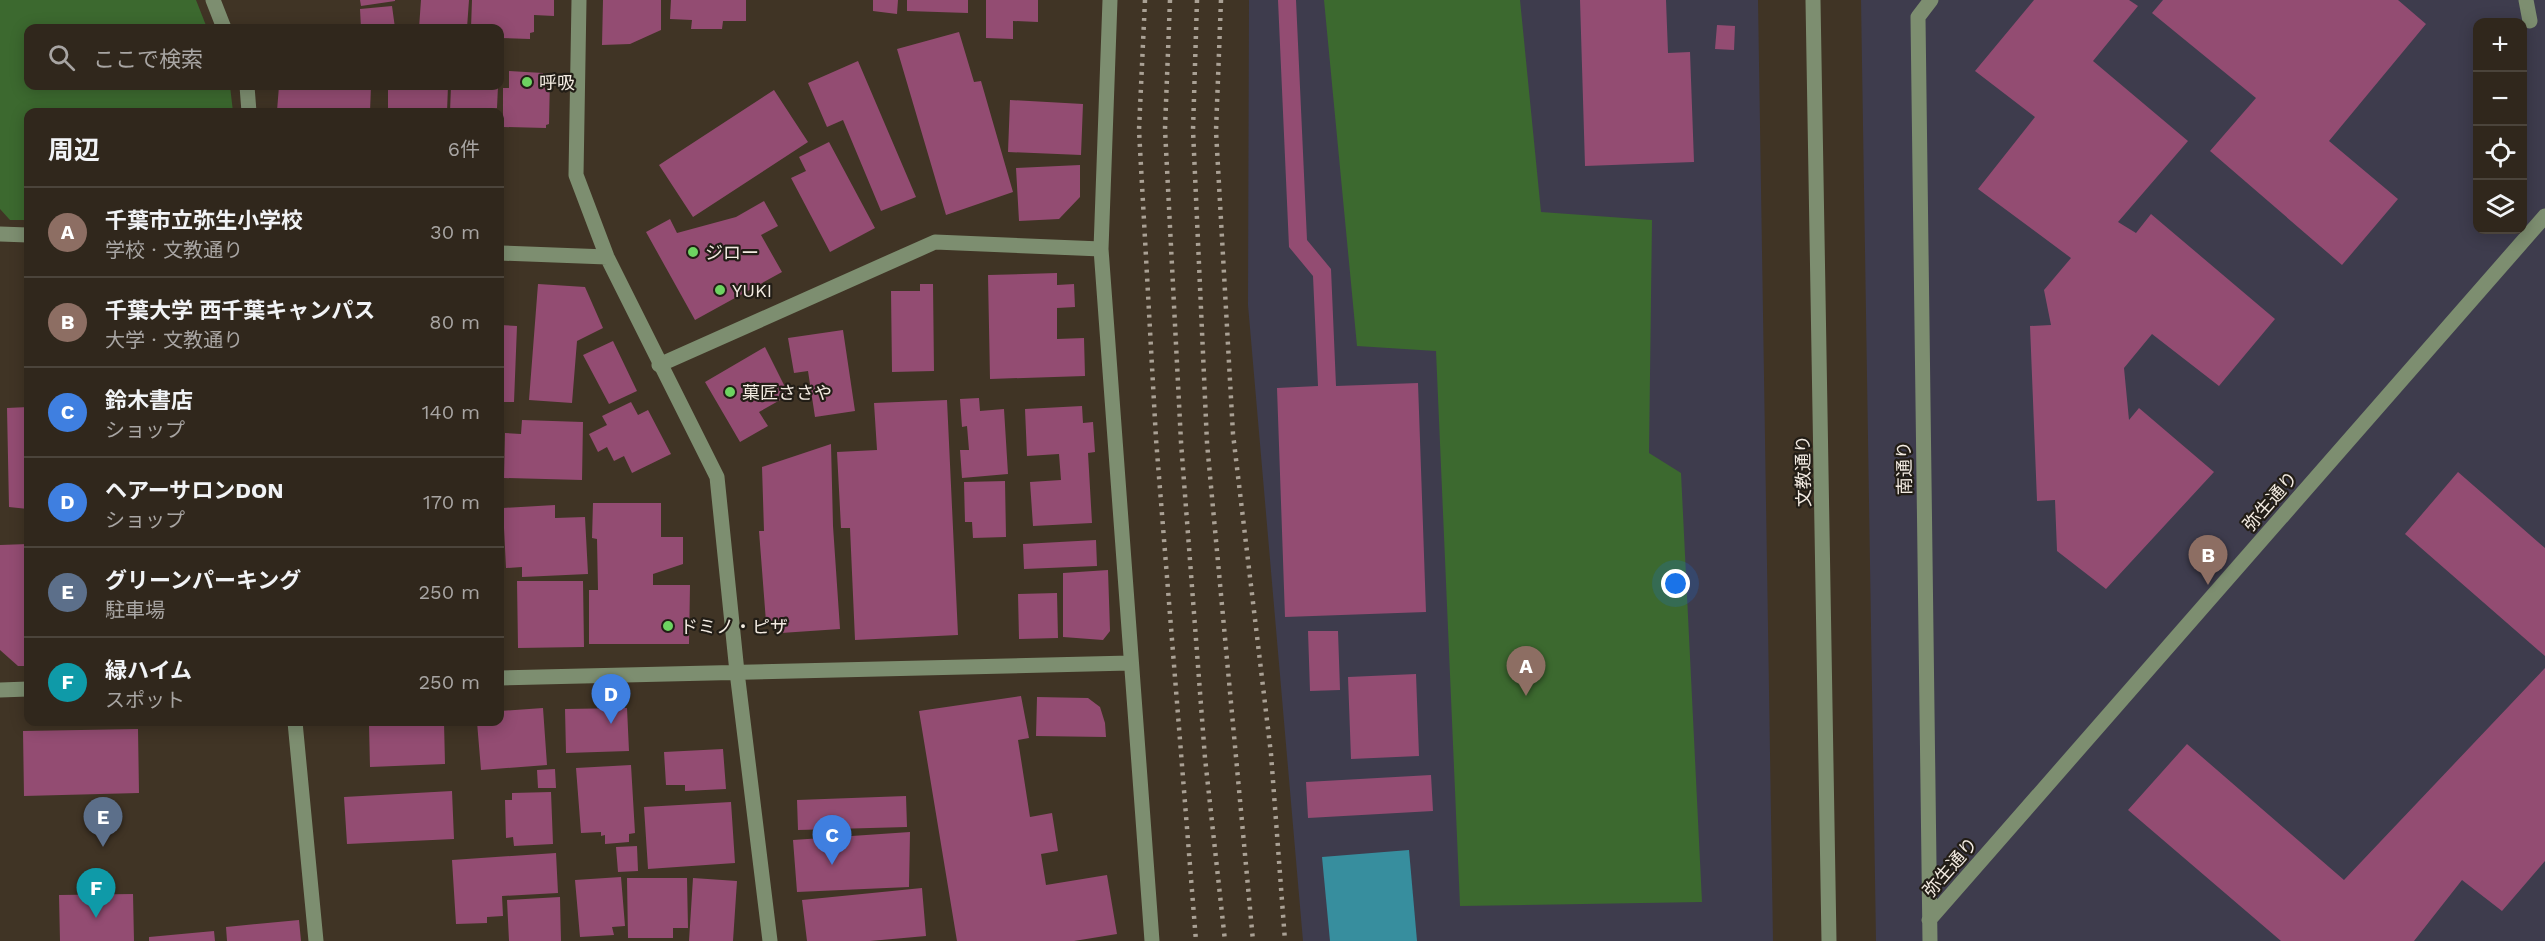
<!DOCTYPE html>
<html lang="ja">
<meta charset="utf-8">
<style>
body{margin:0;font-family:"Work Sans","Noto Sans JP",sans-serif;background:#382f25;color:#f1f3f6}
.controls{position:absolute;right:18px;top:18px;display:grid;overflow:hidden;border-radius:12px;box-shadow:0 3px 15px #0003}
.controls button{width:54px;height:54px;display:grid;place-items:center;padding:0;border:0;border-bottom:2px solid #4b443b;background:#30271c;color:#f1f3f6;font:30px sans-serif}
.you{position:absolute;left:1676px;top:584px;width:21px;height:21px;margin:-15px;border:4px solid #fff;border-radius:50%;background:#1a73e8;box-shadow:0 0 0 9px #1a73e833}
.badge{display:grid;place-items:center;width:39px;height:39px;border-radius:50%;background:#6dd361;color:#fff;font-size:20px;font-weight:700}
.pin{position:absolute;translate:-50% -50px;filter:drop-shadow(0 2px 3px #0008)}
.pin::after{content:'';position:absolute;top:32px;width:21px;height:18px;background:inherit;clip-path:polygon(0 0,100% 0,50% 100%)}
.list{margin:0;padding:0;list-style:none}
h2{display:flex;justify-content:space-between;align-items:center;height:78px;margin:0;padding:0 24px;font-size:26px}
h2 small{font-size:20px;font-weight:400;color:#a8a5a3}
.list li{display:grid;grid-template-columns:39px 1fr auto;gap:18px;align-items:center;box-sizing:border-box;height:90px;padding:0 24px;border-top:2px solid #4b443b}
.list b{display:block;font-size:22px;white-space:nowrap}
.list p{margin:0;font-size:20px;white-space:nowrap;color:#a8a5a3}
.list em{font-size:20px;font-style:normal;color:#a8a5a3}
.icon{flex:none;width:33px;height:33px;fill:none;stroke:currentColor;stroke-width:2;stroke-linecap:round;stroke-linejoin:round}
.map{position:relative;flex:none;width:2545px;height:941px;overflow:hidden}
.search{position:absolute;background:#30271c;box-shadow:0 3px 15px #0003;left:24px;top:24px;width:480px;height:66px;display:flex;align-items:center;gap:15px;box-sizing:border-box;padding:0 21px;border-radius:12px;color:#a8a5a3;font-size:22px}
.panel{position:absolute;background:#30271c;box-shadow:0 3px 15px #0003;left:24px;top:108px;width:480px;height:618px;border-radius:12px}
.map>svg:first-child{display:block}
.education{fill:#3e3c4d;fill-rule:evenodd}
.green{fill:#3c692f}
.water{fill:#378e9e}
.building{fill:#934c72}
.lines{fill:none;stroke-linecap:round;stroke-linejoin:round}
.minor{stroke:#7d8e70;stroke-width:15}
.rail{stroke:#aaa195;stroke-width:4.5;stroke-dasharray:3 6;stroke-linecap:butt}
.poi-dot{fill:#6dd361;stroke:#221d16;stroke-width:2}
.labels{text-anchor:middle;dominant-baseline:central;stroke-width:4.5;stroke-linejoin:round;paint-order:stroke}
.poi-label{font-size:18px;fill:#f2eae1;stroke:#221d16;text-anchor:start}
.street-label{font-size:18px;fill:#f2eae1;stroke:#221d16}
</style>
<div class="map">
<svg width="2545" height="941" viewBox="0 0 2545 941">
<rect width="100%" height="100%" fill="#403425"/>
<!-- education -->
<path class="education" d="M1249,0H1758L1773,941H1303L1248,305Z
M1861,0H2545V941H1876ZM2478,22H2522V230H2478Z"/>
<!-- green -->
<path class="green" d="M0,0H196L207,28H28V86H230L233,112H28V220H10L0,209Z
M1324,0H1520L1541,212L1652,220L1649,453L1681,473L1702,902L1460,906L1436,351L1357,346Z"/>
<!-- water -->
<path class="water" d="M1409,850L1417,941H1330L1322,857Z"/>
<!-- building -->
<path class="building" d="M360,0H395V1L361,6Z
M421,0H469L467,28H419Z
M472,0H554V16L534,15V32L530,33V39L500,38V28H471Z
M603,0H661V30L630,44L602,45Z
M671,0H746V21H723L722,29H691L692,20L670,19Z
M873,0H898L897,14L873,11Z
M907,0H968V13L907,11Z
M986,0H1038V22L1013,21V39L986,38Z
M1278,0H1296L1307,240L1331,269L1336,386L1418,383L1426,612L1285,617L1277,388L1318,386L1313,276L1289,247Z
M1580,0H1666L1668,53L1690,52L1694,162L1585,166Z
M2034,0H2129L2138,6L2093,61L2188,141L2118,222L2136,233L2151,214L2275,319L2219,386L2152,334L2124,368L2129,420L2139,408L2214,472L2106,589L2057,551L2055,500L2037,501L2030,326L2051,325L2044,290L2071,258L1978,189L2035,117L1975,71Z
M2163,0H2398L2426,24L2329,141L2398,199L2342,265L2210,151L2256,98L2152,13Z
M392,6L395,28H361L360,9Z
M1717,25L1735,26L1734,50L1715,49Z
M959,32L974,82L981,81L1013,192L946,215L897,49Z
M858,61L916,197L881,211L843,120L827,127L808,83Z
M509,71L543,73V75L550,76L549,124L546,125V128L503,127V88H509Z
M279,86H371L370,112H280L277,111Z
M388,86H448L447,112H388Z
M451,86H498L497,108L486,109V112H450Z
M774,90L808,142L693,217L659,165Z
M1010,100L1083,104L1081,155L1008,152Z
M829,142L875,228L830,252L791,178L806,171L799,157Z
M1080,165V197L1059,219L1019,221L1016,168Z
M764,201L778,226L761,235L782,272L695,320L646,232L670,219L677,233L736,217Z
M1057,273V285L1074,284L1075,307L1057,308V339L1084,338L1085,376L990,379L988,275Z
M538,284L585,287L603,328L577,341L572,403L529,400Z
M920,284H933L934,371L892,372L891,291H920Z
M500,325L517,326L514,402H500Z
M843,330L855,411L815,417L808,371L794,373L788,338Z
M613,341L637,391L609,404L583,355Z
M765,347L789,395L759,412L768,426L740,442L705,382Z
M979,398L980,411L1004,409L1008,474L962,478L960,450H969L967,426L962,427L960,399Z
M947,400L958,635L855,640L850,528H841L837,452L877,450L874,403Z
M631,402L638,415L648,410L671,454L632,473L624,456L614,461L607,447L598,452L589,434L607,425L602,416Z
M1082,406L1083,423L1093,422L1095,452L1088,453L1092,523L1033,526L1030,482L1061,480L1059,454L1027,456L1025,409Z
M28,407V509L9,507L7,408Z
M522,420L583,422L582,480L504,478L505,433L521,434Z
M831,444L833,526L840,629L781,633L766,622L759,531H764L762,467Z
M2458,472L2545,548V656L2405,534Z
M1005,481L1006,537L973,538L972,522H965L964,482Z
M593,503H661V537H683V564L653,574V585H690L689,644H589V590H598L597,539L592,538Z
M555,505V518L585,517L588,574L522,577V567L506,568L503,508Z
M1096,540L1097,566L1024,569L1023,544Z
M28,544V666H18L0,650V545Z
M1108,570L1110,631L1103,640L1063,637V573Z
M517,581H583L584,647L518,648Z
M1057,593L1058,638L1019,639L1018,594Z
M1308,631H1338L1340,690L1310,691Z
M2545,668V861L2502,911L2462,880L2414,941H2281L2128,810L2187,744L2344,880Z
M1416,674L1419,756L1351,759L1348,677Z
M1021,696L1029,738L1018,740L1030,817L1052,813L1058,851L1041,854L1046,885L1107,875L1117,934L1074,941H957L919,711Z
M1037,697L1088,698L1100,707L1105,723L1106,737L1036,736Z
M543,708L547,765L481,770L477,722H500V711Z
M627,708L629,751L566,753L565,709Z
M353,722H444L445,764L370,767L369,725L353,726Z
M138,729L139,793L24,796L23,731Z
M723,749L726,789L685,791V785H666L664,752Z
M631,765L635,833L629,834V842L605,844V835L601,836V832L581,833L576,768Z
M555,769L556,788H538L537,770Z
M1431,775L1433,811L1308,818L1306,782Z
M452,791L454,839L347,844L344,797Z
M551,792L553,844L514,846L513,837L506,838L505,800H512V793Z
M906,796L907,827L798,830L797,800Z
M731,802L735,863L648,869L644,807Z
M910,832L909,887L797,892L793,840Z
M637,846L638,871L618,872L616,847Z
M556,853L558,893L502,896L503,916L487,917V923L456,924L452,860Z
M621,877L625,926L612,927L614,935L580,937L575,880Z
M627,878H687L688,928H673V938H628Z
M693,878L737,881L733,941H689Z
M922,888L926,936L870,941H807L802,900Z
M133,894L134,941H60L59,895Z
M560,897L561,941H509L507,900Z
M299,920L301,941H227L226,927Z
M214,931L215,941H149V937Z"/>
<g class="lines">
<!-- minor -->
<path class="minor" d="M213,0L224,28
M579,0L576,175L607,257L717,477L737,672L770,941
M1110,0L1101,249L1152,941
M1813,0L1829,941
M2526,0L2530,21
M247,86L249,112
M0,234L28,235
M500,253L607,257
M659,365L935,242L1101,249
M500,678L1130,663
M0,690L28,689
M295,722L316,941
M1929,920L2545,216
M1930,941L1918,17L1931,0"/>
<!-- rail -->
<path class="rail" d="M1145,0L1139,130L1156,439L1196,941
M1170,0L1165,129L1181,442L1205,758L1225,941
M1197,0L1193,130L1207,443L1253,941
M1221,0L1216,131L1233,434L1271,754L1285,941"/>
</g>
<!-- markers -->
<g class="poi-dot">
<circle cx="527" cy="82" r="6"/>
<circle cx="693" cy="252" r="6"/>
<circle cx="720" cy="290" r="6"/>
<circle cx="730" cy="392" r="6"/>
<circle cx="668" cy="626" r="6"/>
</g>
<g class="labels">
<!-- poi labels -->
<g class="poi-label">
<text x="539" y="82">呼吸</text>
<text x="705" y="252">ジロー</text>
<text x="732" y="290">YUKI</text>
<text x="742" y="392">菓匠ささや</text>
<text x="680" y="626">ドミノ・ピザ</text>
</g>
<!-- street labels -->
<g class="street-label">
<text transform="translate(1904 468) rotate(-91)">南通り</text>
<text transform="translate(1803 471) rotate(-91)">文教通り</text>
<text transform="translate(2270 501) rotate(-49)">弥生通り</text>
<text transform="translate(1950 867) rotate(-49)">弥生通り</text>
</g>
</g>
</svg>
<div class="controls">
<button>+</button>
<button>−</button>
<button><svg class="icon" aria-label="locate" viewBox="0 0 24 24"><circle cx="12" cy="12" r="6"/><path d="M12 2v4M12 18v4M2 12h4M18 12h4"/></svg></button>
<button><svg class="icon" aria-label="layers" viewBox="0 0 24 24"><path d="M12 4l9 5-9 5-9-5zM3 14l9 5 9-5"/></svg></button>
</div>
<div class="you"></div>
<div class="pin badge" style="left:1526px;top:696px;background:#8d6e63">A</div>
<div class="pin badge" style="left:2208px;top:585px;background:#8d6e63">B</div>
<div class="pin badge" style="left:832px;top:865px;background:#3f7fe0">C</div>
<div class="pin badge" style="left:611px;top:724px;background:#3f7fe0">D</div>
<div class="pin badge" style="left:103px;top:847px;background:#5c6f8a">E</div>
<div class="pin badge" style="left:96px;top:918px;background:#0f9aa8">F</div>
<div class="search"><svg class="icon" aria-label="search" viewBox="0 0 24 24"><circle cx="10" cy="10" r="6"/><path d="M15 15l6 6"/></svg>ここで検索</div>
<section class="panel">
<h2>周辺<small>6件</small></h2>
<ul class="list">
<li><span class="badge" style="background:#8d6e63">A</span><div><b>千葉市立弥生小学校</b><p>学校 · 文教通り</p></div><em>30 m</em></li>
<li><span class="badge" style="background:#8d6e63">B</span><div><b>千葉大学 西千葉キャンパス</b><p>大学 · 文教通り</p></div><em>80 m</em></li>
<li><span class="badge" style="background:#3f7fe0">C</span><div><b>鈴木書店</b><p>ショップ</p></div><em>140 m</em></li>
<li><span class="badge" style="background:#3f7fe0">D</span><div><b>ヘアーサロンDON</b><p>ショップ</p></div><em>170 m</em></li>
<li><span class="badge" style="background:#5c6f8a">E</span><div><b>グリーンパーキング</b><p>駐車場</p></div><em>250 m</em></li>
<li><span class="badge" style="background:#0f9aa8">F</span><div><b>緑ハイム</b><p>スポット</p></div><em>250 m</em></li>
</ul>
</section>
</div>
